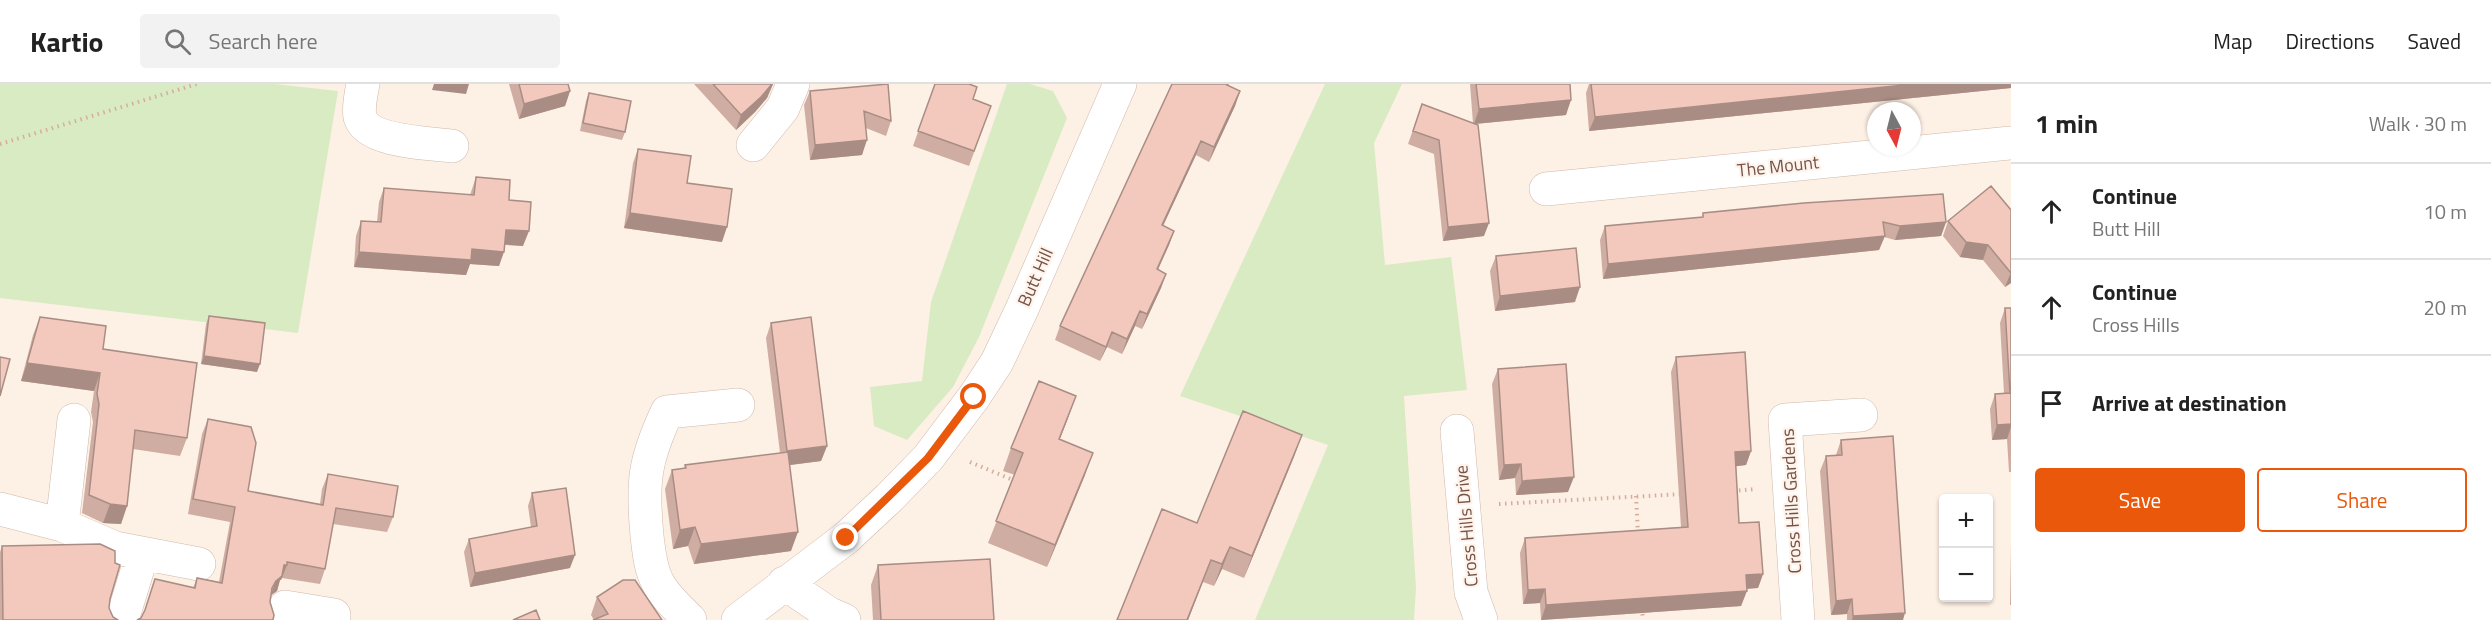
<!DOCTYPE html>
<meta charset="utf-8">
<style>
body{margin:0;font-family:"Titillium Web",sans-serif;background:#f2f2f2;color:#222}
.controls{position:absolute;right:18px;bottom:18px;display:grid;overflow:hidden;border-radius:6px;box-shadow:0 2px 4px #0004}
.controls button{width:54px;height:54px;display:grid;place-items:center;padding:0;border:0;border-bottom:2px solid #e0e0e0;background:#fff;color:#222;font:30px sans-serif}
.compass{position:absolute;left:1867px;top:18px;width:54px;height:54px;border-radius:50%;background:#fff;box-shadow:0 2px 4px #0004;rotate:173deg}
.stop{position:absolute;width:18px;height:18px;margin:-14px;border:4px solid #ea580c;border-radius:50%;background:#fff}
.stop.end{background:#ea580c;border-color:#fff;box-shadow:0 2px 6px #0008}
.list{margin:0;padding:0;list-style:none}
h2{display:flex;justify-content:space-between;align-items:center;height:78px;margin:0;padding:0 24px;font-size:26px}
h2 small{font-size:20px;font-weight:400;color:#767676}
.list li{display:grid;grid-template-columns:39px 1fr auto;gap:18px;align-items:center;box-sizing:border-box;height:96px;padding:0 24px;border-top:2px solid #e0e0e0}
.list b{display:block;font-size:22px;white-space:nowrap}
.list p{margin:0;font-size:20px;white-space:nowrap;color:#767676}
.list em{font-size:20px;font-style:normal;color:#767676}
.actions{display:flex;gap:12px;padding:18px 24px}
.actions a{flex:1;padding:14px 0;border:2px solid #ea580c;border-radius:6px;text-align:center;font-size:21px;color:#ea580c}
.actions .main{background:#ea580c;color:#fff}
.icon{flex:none;width:33px;height:33px;fill:none;stroke:currentColor;stroke-width:2;stroke-linecap:round;stroke-linejoin:round}
.map{position:relative;flex:none;width:2011px;height:536px;overflow:hidden}
header{display:flex;align-items:center;gap:36px;box-sizing:border-box;height:84px;padding:0 30px;background:#fff;border-bottom:2px solid #e0e0e0}
header strong{font-size:28px}
nav{display:flex;gap:33px;margin-inline-start:auto;font-size:21px}
.search{width:420px;height:54px;background:#f2f2f2;display:flex;align-items:center;gap:15px;box-sizing:border-box;padding:0 21px;border-radius:6px;color:#767676;font-size:22px}
main{display:flex}
aside{flex:1;background:#fff}
.map>svg:first-child{display:block}
.green{fill:#d9ebc3}
.lines{fill:none;stroke-linecap:round;stroke-linejoin:round}
.minor-casing{stroke:#d0b8ad;stroke-width:34}
.path{stroke:#d7ac9f;stroke-width:4;stroke-dasharray:1.5 4.5;stroke-linecap:butt}
.minor{stroke:#fff;stroke-width:33}
.wall{fill:#d0ada2}
.shaded-wall{fill:#a98d84}
.building{fill:#f2c9bc;stroke:#a98d84;stroke-width:1.5}
.route{stroke:#ea580c;stroke-width:8}
.labels{text-anchor:middle;dominant-baseline:central;stroke-width:4.5;stroke-linejoin:round;paint-order:stroke}
.street-label{font-size:18px;fill:#765349;stroke:#fff4eb}
</style>
<header>
<strong>Kartio</strong>
<div class="search"><svg class="icon" aria-label="search" viewBox="0 0 24 24"><circle cx="10" cy="10" r="6"/><path d="M15 15l6 6"/></svg>Search here</div>
<nav><a>Map</a><a>Directions</a><a>Saved</a></nav>
</header>
<main>
<div class="map">
<svg width="2011" height="536" viewBox="0 0 2011 536">
<rect width="100%" height="100%" fill="#fdf0e4"/>
<!-- green -->
<path class="green" d="M0,0H275L338,7L298,249L0,214Z
M1007,0H1030L1053,7L1067,34L979,253L953,303L907,356L874,342L870,303L922,297L931,218Z
M1325,0H1402L1374,59L1385,181L1451,173L1467,306L1404,312L1416,504L1414,536H1255L1328,361L1180,312Z"/>
<g class="lines">
<!-- minor casing -->
<g class="minor-casing">
<path id="minor" d="M363,0C361,10 358,23 360,33C367,58 429,59 452,62
M753,61L783,24L793,0
M1546,105L2011,59
M1457,347L1471,508L1481,536
M0,425L62,441L115,464L199,480
M62,441L74,336
M784,499L828,529L844,536
M122,536L142,471
M283,536L285,523L334,531
M690,536C678,524 664,512 657,497C650,483 649,468 647,452C642,399 644,377 667,328L738,321
M738,536L846,454L889,414L928,374L974,313L997,278L1022,225L1120,0
M1798,536L1785,336L1861,331"/>
</g>
<!-- path -->
<path class="path" d="M0,60L197,0
M970,378L1013,396
M1733,407L1756,405
M1636,412L1638,450
M1499,420L1684,410
M1642,524L1643,536"/>
<!-- minor -->
<use href="#minor" class="minor"/>
</g>
<!-- wall -->
<path class="wall" d="M509,0H568L570,7L565,22L519,35Z
M694,0H773L767,14L755,28L736,46Z
M935,0L991,22L969,82L913,62Z
M1470,0H1570L1566,31L1475,40L1484,152L1443,157L1434,70L1408,60L1422,20L1473,39Z
M1589,0H2011V4L1589,47L1586,9Z
M1228,2L1240,7L1235,22L1209,78L1196,71L1163,141L1174,147L1169,161L1158,186L1166,190L1161,204L1142,245L1135,242L1122,270L1107,263L1100,277L1055,256L1060,242Z
M810,7L891,37L886,52L866,44L862,71L810,76L804,21Z
M589,9L625,48L622,56L580,47L586,17Z
M638,65L687,99L722,158L624,144L633,79Z
M476,93L509,116L523,162L505,161L499,182L470,180L466,191L354,183L356,152L361,137L377,138L379,118L384,104L470,111Z
M2011,126V199L2005,203L1983,176L1960,173L1943,152L1948,137Z
M1703,129L1946,138L1941,152L1895,156L1884,153L1879,166L1603,195L1600,156L1605,142L1702,133Z
M1496,172L1575,218L1495,227L1490,187Z
M2005,224H2011V388H2009L2007,355L1992,356L1990,325L1995,310L2004,309L2000,239Z
M209,232L257,288L201,280L206,240Z
M40,233L103,265L187,354L180,372L133,365L127,422L121,440L103,439L82,429L93,338L91,328L94,307L21,297L33,251Z
M771,239L827,362L821,377L790,381L791,467L694,480L688,462L673,465L665,405L672,386L684,384L685,381L780,369L766,254Z
M1676,273L1751,367L1746,381L1736,382L1739,439L1763,490L1758,504L1747,505L1741,522L1541,536L1540,519L1523,520L1520,469L1525,454L1681,443L1671,288Z
M1498,285L1568,408L1516,411L1515,394L1499,396L1492,300Z
M1068,334L1060,355L1085,391L1047,483L988,459L1015,391L1003,387L1011,364Z
M208,335L248,407L320,420L322,405L328,390L393,433L387,448L333,440L325,485L320,500L282,494L281,496H280L277,507L271,511L141,534L144,529L155,495L193,504L197,494L219,498L230,438L188,430L202,350Z
M1302,351L1244,494L1222,485L1214,502L1203,498L1188,536H1117L1197,439Z
M1841,356L1903,536H1847V530L1831,531L1820,387L1826,372L1836,371Z
M532,409L570,484L470,503L464,468L469,455L531,443L528,422Z
M2,462L110,515L109,524L113,533L118,536H0V468Z
M2011,462V521H2010Z
M878,481L994,536H873L871,501Z
M597,513L662,536H594L591,531Z"/>
<!-- shaded-wall -->
<path class="shaded-wall" d="M434,0H469L466,10L432,6Z
M772,0H773L767,14L755,28L736,46L741,31Z
M1914,0H2011V4L1589,47L1595,33Z
M570,7L565,22L519,35L524,20Z
M1240,7L1235,22L1209,78L1214,63Z
M1571,16L1566,31L1474,40L1479,25Z
M867,56L862,71L810,76L815,61Z
M1201,57L1196,71L1157,155L1162,141Z
M630,129L727,143L722,158L624,144Z
M1946,138L1941,152L1895,156L1900,142Z
M1489,139L1484,152L1443,157L1448,143Z
M506,146L529,147L523,162L501,160Z
M1174,147L1169,161L1151,200L1157,185Z
M1885,152L1879,166L1603,195L1608,180Z
M1966,158L1988,161L1983,176L1960,173Z
M472,165L504,168L499,182L470,180L466,191L354,183L359,168Z
M2011,188V199L2005,203Z
M1166,190L1161,204L1142,245L1147,230Z
M1580,203L1575,218L1495,227L1500,212Z
M1140,227L1135,242L1122,270L1127,255Z
M1112,248L1107,263L1100,277L1106,263Z
M204,272L260,280L257,288L201,280Z
M27,279L100,289L94,307L21,297Z
M1076,312L1068,334L1051,377L1059,355Z
M2011,340V343L2007,355L1992,356L1997,341Z
M1302,351L1294,373L1244,494L1252,472Z
M827,362L821,377L782,382L787,367Z
M1751,367L1746,381L1730,383L1735,368Z
M1093,369L1085,391L1047,483L1055,461Z
M1521,380L1515,394L1499,396L1504,381Z
M1574,393L1568,408L1516,411L1522,397Z
M110,420L127,422L121,440L103,439Z
M695,443L688,462L673,465L680,446Z
M798,448L791,467L694,480L701,460Z
M1230,463L1222,485L1214,502L1222,480Z
M575,471L570,484L470,503L475,489Z
M1211,476L1188,536H1187Z
M284,481H287L281,496H280L277,507L270,512L267,520L276,497Z
M1763,490L1758,504L1740,505L1746,491Z
M1545,505L1540,519L1523,520L1528,506Z
M1747,507L1741,522L1541,536L1546,521Z
M1852,515L1847,530L1831,531L1836,517Z
M1905,529L1903,536H1852L1853,532Z"/>
<!-- building -->
<path class="building" d="M519,0H568L570,7L524,20Z
M713,0H772L761,13L741,31Z
M888,0L891,37L864,27L867,56L815,61L810,7Z
M935,0H969L977,3L973,15L991,22L974,67L918,47Z
M1172,0H1228L1227,1L1240,7L1214,63L1201,57L1162,141L1174,147L1157,185L1166,190L1147,230L1140,227L1127,255L1112,248L1106,263L1060,242Z
M1476,0H1570L1571,16L1479,25Z
M1591,0H1914L1595,33Z
M589,9L631,17L625,48L583,39Z
M1422,20L1478,41L1489,139L1448,143L1439,56L1413,47Z
M638,65L691,72L687,99L732,105L727,143L630,129Z
M476,93L510,96L509,116L531,118L529,147L506,146L504,168L472,165L471,176L359,168L361,137L381,138L384,104L474,111Z
M1991,102L2011,126V189L1988,161L1966,158L1948,137Z
M1943,110L1946,138L1900,142L1883,138L1885,152L1608,180L1605,142L1703,133V129L1804,119Z
M1576,164L1580,203L1500,212L1496,172Z
M2005,224H2011V340L1997,341L1995,310L2010,309Z
M209,232L265,239L260,280L204,272Z
M40,233L106,242L103,265L197,279L187,354L135,346L127,422L110,420L89,411L99,320L97,310L100,289L27,279Z
M811,233L827,362L787,367L771,239Z
M1745,268L1751,367L1735,368L1739,439L1759,438L1763,490L1746,491L1747,507L1546,521L1545,505L1528,506L1525,454L1688,443L1676,273Z
M0,273L10,275L0,312Z
M1566,280L1574,393L1522,397L1521,380L1504,381L1498,285Z
M1039,297L1076,312L1059,355L1093,369L1055,461L996,437L1023,369L1011,364Z
M1243,327L1302,351L1252,472L1230,463L1222,480L1211,476L1187,536H1117L1162,425L1197,439Z
M208,335L251,343L256,359L248,407L323,421L328,390L398,402L393,433L336,424L325,485L287,478V481H284L282,492L276,497L272,504L270,518L274,531L273,536H137L141,534L145,526L155,495L195,504L197,494L222,499L235,423L193,415Z
M1893,352L1905,529L1853,532L1852,515L1836,517L1826,372L1842,371L1841,356Z
M788,368L798,448L701,460L695,443L680,446L672,386L686,384L685,381Z
M566,404L575,471L475,489L469,455L537,442L532,409Z
M100,460L115,467V479L120,481L110,515L109,524L113,533L118,536H3L2,462Z
M990,475L994,536H881L878,481Z
M623,496H635L662,536H593L608,530L597,513Z
M536,526L540,536H513Z"/>
<g class="lines">
<!-- route -->
<path class="route" d="M846,454L928,374L974,313"/>
</g>
<g class="labels">
<!-- street labels -->
<g class="street-label">
<text transform="translate(1778 82) rotate(-6)">The Mount</text>
<text transform="translate(1035 193) rotate(-66)">Butt Hill</text>
<text transform="translate(1791 417) rotate(-93)">Cross Hills Gardens</text>
<text transform="translate(1466 442) rotate(-95)">Cross Hills Drive</text>
</g>
</g>
</svg>
<div class="controls">
<button>+</button>
<button>−</button>
</div>
<svg class="compass" viewBox="-18 -18 36 36"><path d="M0-13l5 13h-10z" fill="#e53935"/><path d="M0 13l5-13h-10z" fill="#767676"/></svg>
<div class="stop" style="left:974px;top:313px"></div>
<div class="stop end" style="left:846px;top:454px"></div>
</div>
<aside>
<h2>1 min<small>Walk · 30 m</small></h2>
<ul class="list">
<li><svg class="icon" aria-label="ahead" viewBox="0 0 24 24"><path d="M12 20V5M6 11l6-6 6 6"/></svg><div><b>Continue</b><p>Butt Hill</p></div><em>10 m</em></li>
<li><svg class="icon" aria-label="ahead" viewBox="0 0 24 24"><path d="M12 20V5M6 11l6-6 6 6"/></svg><div><b>Continue</b><p>Cross Hills</p></div><em>20 m</em></li>
<li><svg class="icon" aria-label="arrive" viewBox="0 0 24 24"><path d="M6 21V4h12l-3 4 3 4H6"/></svg><div><b>Arrive at destination</b></div></li>
</ul>
<div class="actions"><a class="main">Save</a><a>Share</a></div>
</aside>
</main>
